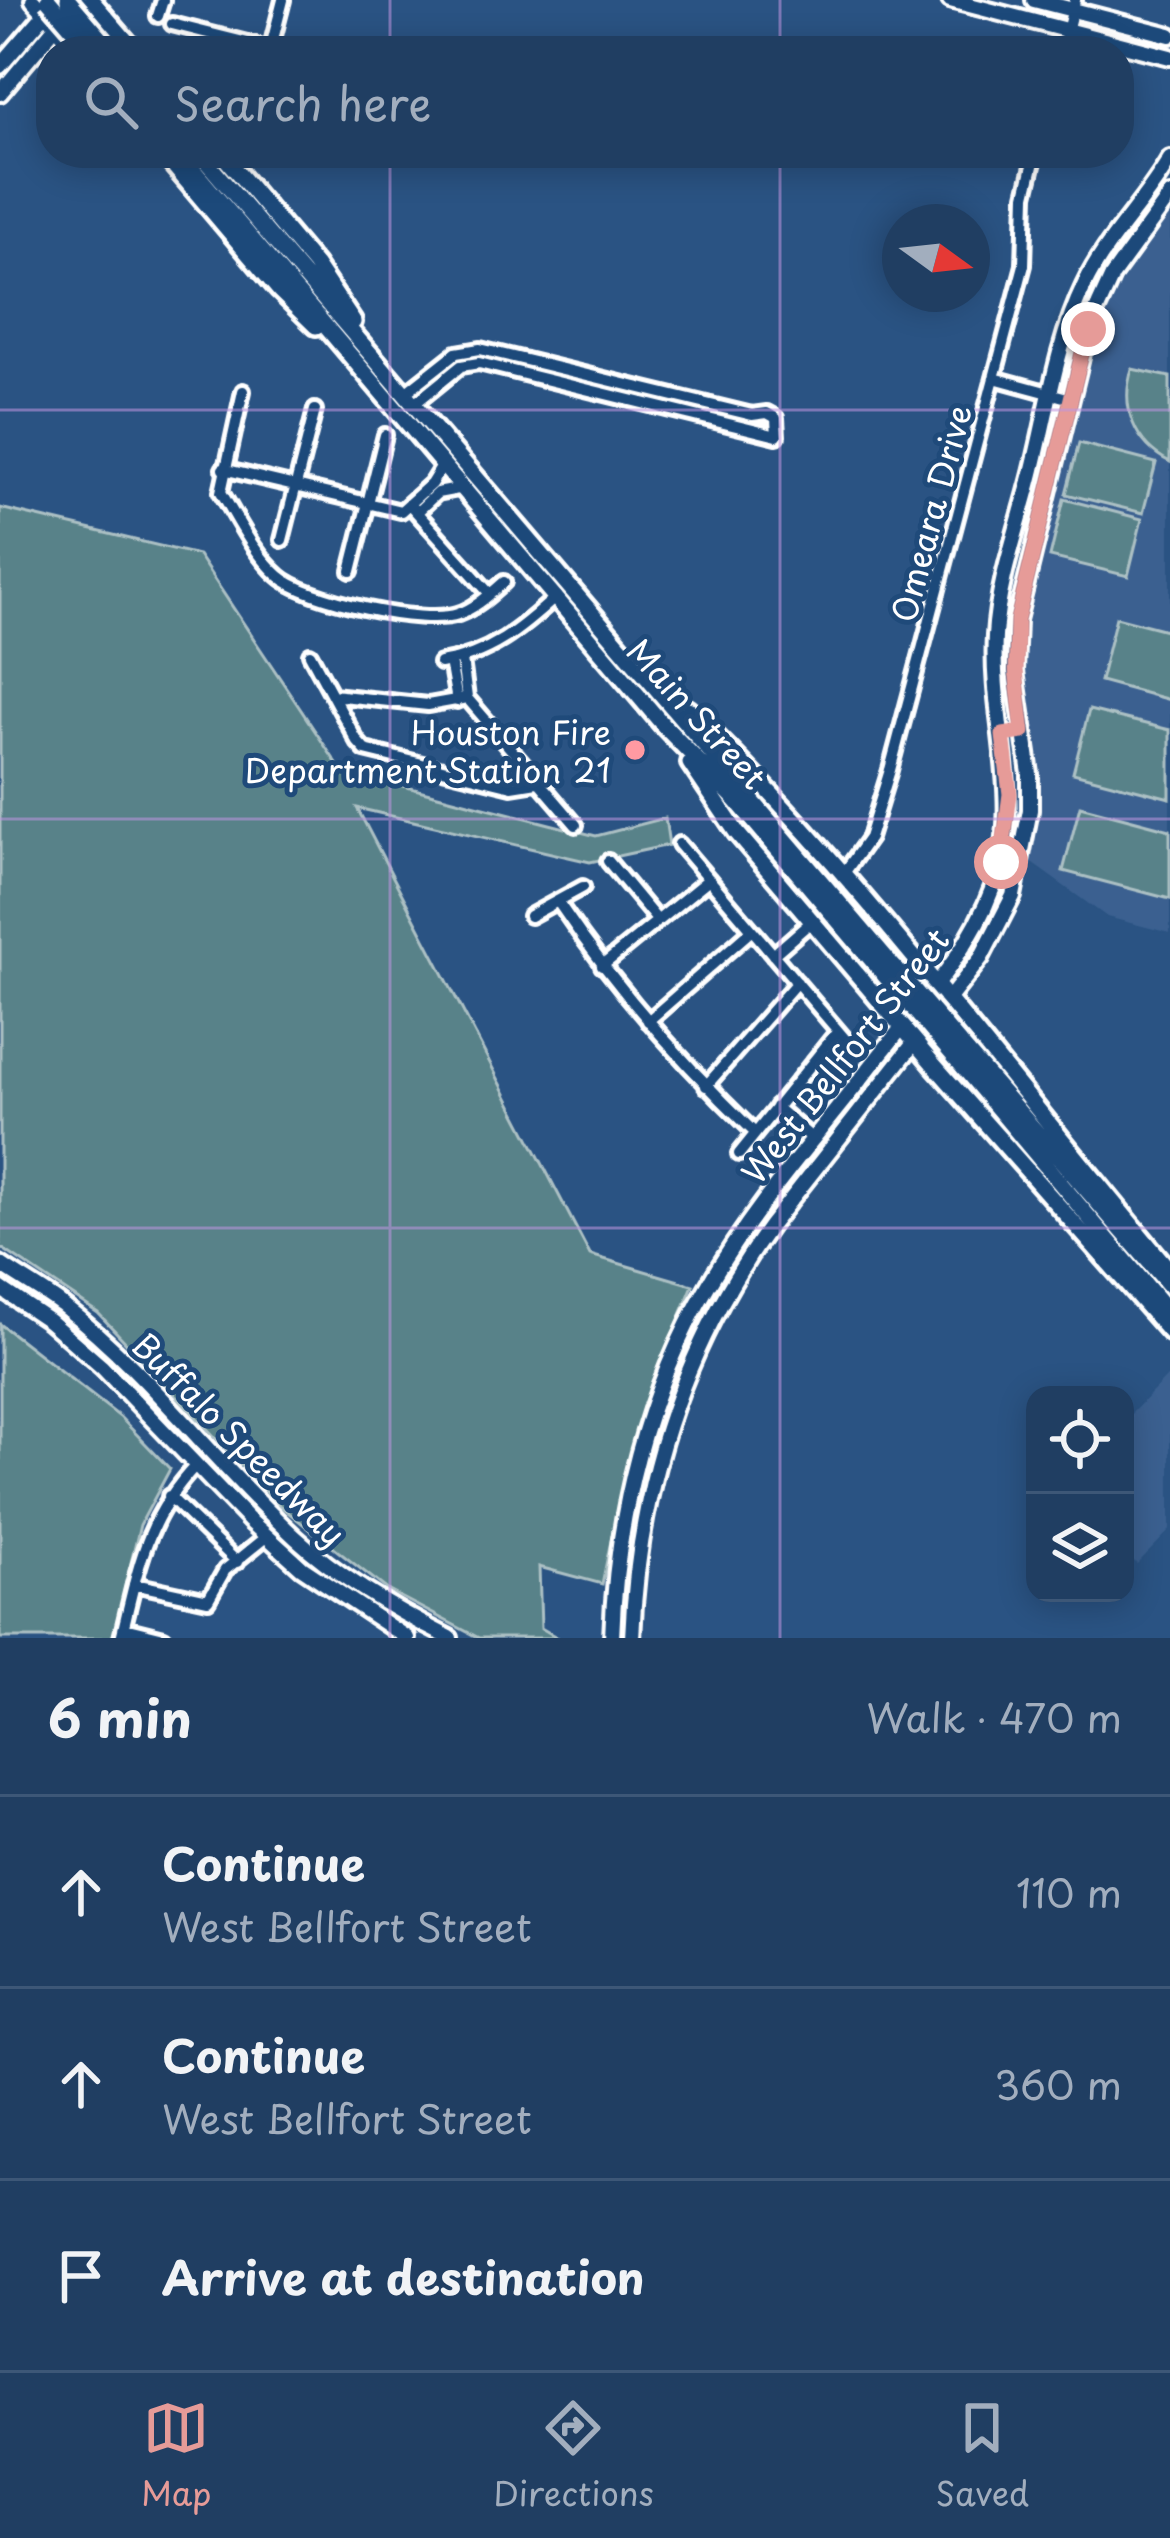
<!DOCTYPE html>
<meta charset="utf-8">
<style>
body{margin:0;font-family:"Playpen Sans",sans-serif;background:#2d496b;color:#f1f3f6}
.controls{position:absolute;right:36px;bottom:36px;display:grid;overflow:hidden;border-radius:24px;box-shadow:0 6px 30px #0003}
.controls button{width:108px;height:108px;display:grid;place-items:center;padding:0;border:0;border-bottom:3px solid #3d5777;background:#203e62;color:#f1f3f6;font:60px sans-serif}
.compass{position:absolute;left:882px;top:204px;width:108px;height:108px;border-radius:50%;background:#203e62;box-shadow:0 6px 30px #0003;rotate:105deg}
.stop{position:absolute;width:36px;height:36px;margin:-27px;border:9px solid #e69b98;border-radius:50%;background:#fff}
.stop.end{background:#e69b98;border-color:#fff;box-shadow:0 3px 12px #0008}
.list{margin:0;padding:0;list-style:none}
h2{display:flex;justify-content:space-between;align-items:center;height:156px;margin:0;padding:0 48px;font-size:51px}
h2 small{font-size:39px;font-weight:400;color:#a2aebe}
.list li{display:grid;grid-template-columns:78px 1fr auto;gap:36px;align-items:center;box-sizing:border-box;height:192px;padding:0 48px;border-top:3px solid #3d5777}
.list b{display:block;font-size:45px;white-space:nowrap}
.list p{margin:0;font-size:39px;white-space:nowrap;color:#a2aebe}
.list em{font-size:39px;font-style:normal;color:#a2aebe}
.icon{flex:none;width:66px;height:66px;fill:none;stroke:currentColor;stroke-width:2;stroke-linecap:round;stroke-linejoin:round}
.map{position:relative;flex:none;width:1170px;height:1638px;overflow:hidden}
.search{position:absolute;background:#203e62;box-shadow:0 6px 30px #0003;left:36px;right:36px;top:36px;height:132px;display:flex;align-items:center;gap:30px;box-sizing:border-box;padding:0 42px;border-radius:48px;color:#a2aebe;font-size:45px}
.sheet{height:732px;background:#203e62}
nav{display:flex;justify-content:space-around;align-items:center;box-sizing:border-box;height:168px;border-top:3px solid #3d5777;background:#203e62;font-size:33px;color:#a2aebe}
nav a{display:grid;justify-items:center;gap:6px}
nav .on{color:#e69b98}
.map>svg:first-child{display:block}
.built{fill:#3b6190}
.green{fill:#588289;stroke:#acc0c4;stroke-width:3}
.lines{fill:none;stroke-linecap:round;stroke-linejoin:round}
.minor-casing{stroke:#fff;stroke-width:20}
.major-casing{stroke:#fff;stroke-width:22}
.highway-casing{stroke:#fff;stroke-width:24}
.minor{stroke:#1f4a7a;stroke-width:10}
.major{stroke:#1f4a7a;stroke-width:14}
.highway{stroke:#1f4a7a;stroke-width:15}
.highway-bridge-casing{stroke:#fff;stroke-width:24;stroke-linecap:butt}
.highway-bridge{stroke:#1f4a7a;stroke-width:15}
.route{stroke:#e69b98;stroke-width:15}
.grid{fill:none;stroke:#bd96df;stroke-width:3;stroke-opacity:0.55}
.poi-dot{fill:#ff9aa2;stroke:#1f4a7a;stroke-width:4.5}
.labels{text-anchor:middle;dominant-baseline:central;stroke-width:10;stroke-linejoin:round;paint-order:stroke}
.street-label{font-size:33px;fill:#fff;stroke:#1f4a7a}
.poi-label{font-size:33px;fill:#fff;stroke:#1f4a7a;text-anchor:end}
</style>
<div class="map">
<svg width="1170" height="1638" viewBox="0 0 1170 1638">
<rect width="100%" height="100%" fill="#2a5383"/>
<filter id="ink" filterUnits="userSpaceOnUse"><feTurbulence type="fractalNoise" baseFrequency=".00833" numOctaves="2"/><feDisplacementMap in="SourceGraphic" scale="24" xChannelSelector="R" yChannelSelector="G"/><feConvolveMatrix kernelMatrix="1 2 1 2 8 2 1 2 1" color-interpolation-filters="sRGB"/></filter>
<g filter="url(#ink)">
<!-- built -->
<path class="built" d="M1170,207V933L1107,917L1029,861L1033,750L1017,644L1036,549L1110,301Z
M1170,1374V1530L1137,1564L1125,1552V1420Z"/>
<!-- green -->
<path class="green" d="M1132,369L1170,377V462C1134,444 1120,407 1132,369Z
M1079,443L1156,463L1143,513L1066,494Z
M1064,499L1142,519L1128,576L1050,557Z
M0,508L198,555L341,770L596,836L665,818L669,845L590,862L357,808L590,1255L693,1285C652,1383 622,1480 602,1584L539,1567L541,1628L558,1638H479L389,1591L280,1506L98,1313L0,1247Z
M1116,617L1170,631V700L1100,681Z
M1089,710L1170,730V798L1073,773Z
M1080,806L1170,830V899L1063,871Z
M0,1324L120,1417L170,1469L140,1525L113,1638H0Z"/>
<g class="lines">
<!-- minor casing -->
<g class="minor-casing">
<path id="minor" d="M158,16L163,0
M172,24L271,49
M270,51L283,0
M1062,51L1075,0
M994,378L1071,399
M243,391L221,492C238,520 254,554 279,576C305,600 424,626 458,614C476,608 490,594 504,582
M404,394L456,353L480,349L752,415L767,413L776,418L777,436L479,363L461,366L413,405
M223,469L401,511L431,484L444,463
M410,505L490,594
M417,512L437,493L464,488
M282,540L315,410
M351,571L385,435
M310,654L357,741L365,750L512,786L537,782
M462,660L467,698L576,825
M450,661L457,701
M440,663C490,655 521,629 557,596
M332,695L428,705L467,698
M679,844L851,1046
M608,861L657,920
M842,876L869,838L890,770L1024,265L1026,195L1036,153
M558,902C615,987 681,1062 755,1133
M530,916L583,887
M773,955L812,921
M602,966L709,879
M648,1021L752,930
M706,1086L797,982
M776,1107L814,1140
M739,1154L838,1031
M169,1496L237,1562
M134,1584L208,1600L225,1570L267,1536
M124,1628L164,1638
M121,1638C138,1569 145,1519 196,1465"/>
</g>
<!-- major casing -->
<g class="major-casing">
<path id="major" d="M33,0L50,19
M950,0L1170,57
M1034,0L1170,35
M0,66L57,0
M0,93L78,0
M0,1264C20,1278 42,1290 62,1305C149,1372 215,1464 296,1538C341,1579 396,1611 450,1638
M0,1288L49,1321L102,1367L249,1520L302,1568L407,1638
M612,1638C616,1514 646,1391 709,1284C754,1206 816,1137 871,1066C915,1009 968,956 993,887C1025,803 990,722 995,636C998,580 1020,523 1033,469C1048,409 1057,342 1084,286C1106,239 1145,203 1170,159
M632,1638C638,1488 682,1348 770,1226L981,958L1013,896L1030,810V774L1015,671L1017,620L1088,329L1112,276L1170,196"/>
</g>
<!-- highway casing -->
<g class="highway-casing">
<path id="highway" d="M91,0L135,51
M58,28L77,51
M163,153L279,290L316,326
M179,153L664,726L736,800L885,976
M199,153L895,968
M221,153L315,265L353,322
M688,709C865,880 1011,1083 1170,1271
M690,763L737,833L935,1066L1170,1332
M967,1052L1170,1286
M958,1061L1170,1314"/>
</g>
<!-- minor -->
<use href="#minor" class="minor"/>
<!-- major -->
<use href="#major" class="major"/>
<!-- highway -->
<use href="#highway" class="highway"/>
<!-- highway-bridge casing -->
<g class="highway-bridge-casing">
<path id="highway-bridge" d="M48,0L92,51
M68,0L104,42
M895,968L967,1052
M885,976L958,1061"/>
</g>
<!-- highway-bridge -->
<use href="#highway-bridge" class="highway-bridge"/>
</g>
</g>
<g class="lines" filter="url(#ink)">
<!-- route -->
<path class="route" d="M1001,862L1010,794L1003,735L1023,732L1016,671L1017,620L1088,329"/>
</g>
<!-- grid -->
<path class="grid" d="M390,0V51M780,0V51M390,153V1638M780,153V1638M0,410H1170M0,819H1170M0,1228H1170"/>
<!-- markers -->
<circle class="poi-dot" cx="635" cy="750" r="12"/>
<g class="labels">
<!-- street labels -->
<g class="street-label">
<text transform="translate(930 513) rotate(-75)">Omeara Drive</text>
<text transform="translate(698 713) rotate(48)">Main Street</text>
<text transform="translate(844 1055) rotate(-52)">West Bellfort Street</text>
<text transform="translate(240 1438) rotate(45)">Buffalo Speedway</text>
</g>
<!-- poi labels -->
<g class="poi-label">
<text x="611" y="731">Houston Fire<tspan x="611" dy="38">Department Station 21</tspan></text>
</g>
</g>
</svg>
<div class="controls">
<button><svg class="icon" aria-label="locate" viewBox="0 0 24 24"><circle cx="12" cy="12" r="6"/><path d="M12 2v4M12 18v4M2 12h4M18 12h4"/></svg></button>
<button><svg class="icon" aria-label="layers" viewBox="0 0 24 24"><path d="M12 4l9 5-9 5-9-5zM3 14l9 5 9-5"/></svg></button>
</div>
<svg class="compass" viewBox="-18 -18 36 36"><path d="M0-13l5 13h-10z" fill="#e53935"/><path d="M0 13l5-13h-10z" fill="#a2aebe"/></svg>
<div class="stop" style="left:1001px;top:862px"></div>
<div class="stop end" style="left:1088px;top:329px"></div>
<div class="search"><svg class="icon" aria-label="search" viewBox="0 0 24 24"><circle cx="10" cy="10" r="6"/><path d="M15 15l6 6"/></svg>Search here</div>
</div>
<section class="sheet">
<h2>6 min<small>Walk · 470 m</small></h2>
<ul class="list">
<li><svg class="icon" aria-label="ahead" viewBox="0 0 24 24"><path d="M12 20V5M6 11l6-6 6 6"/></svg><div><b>Continue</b><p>West Bellfort Street</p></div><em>110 m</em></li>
<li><svg class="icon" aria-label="ahead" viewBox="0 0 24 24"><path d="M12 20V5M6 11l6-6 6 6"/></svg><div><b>Continue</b><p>West Bellfort Street</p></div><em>360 m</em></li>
<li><svg class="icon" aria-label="arrive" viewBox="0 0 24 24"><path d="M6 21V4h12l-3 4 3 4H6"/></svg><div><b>Arrive at destination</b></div></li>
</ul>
</section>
<nav>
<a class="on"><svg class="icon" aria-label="map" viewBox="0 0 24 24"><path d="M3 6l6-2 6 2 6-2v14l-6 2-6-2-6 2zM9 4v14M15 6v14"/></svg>Map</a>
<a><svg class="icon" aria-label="directions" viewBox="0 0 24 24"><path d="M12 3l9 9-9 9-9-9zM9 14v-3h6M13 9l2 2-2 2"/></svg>Directions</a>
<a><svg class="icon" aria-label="saved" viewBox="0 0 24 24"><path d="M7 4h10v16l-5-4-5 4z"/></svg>Saved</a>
</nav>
